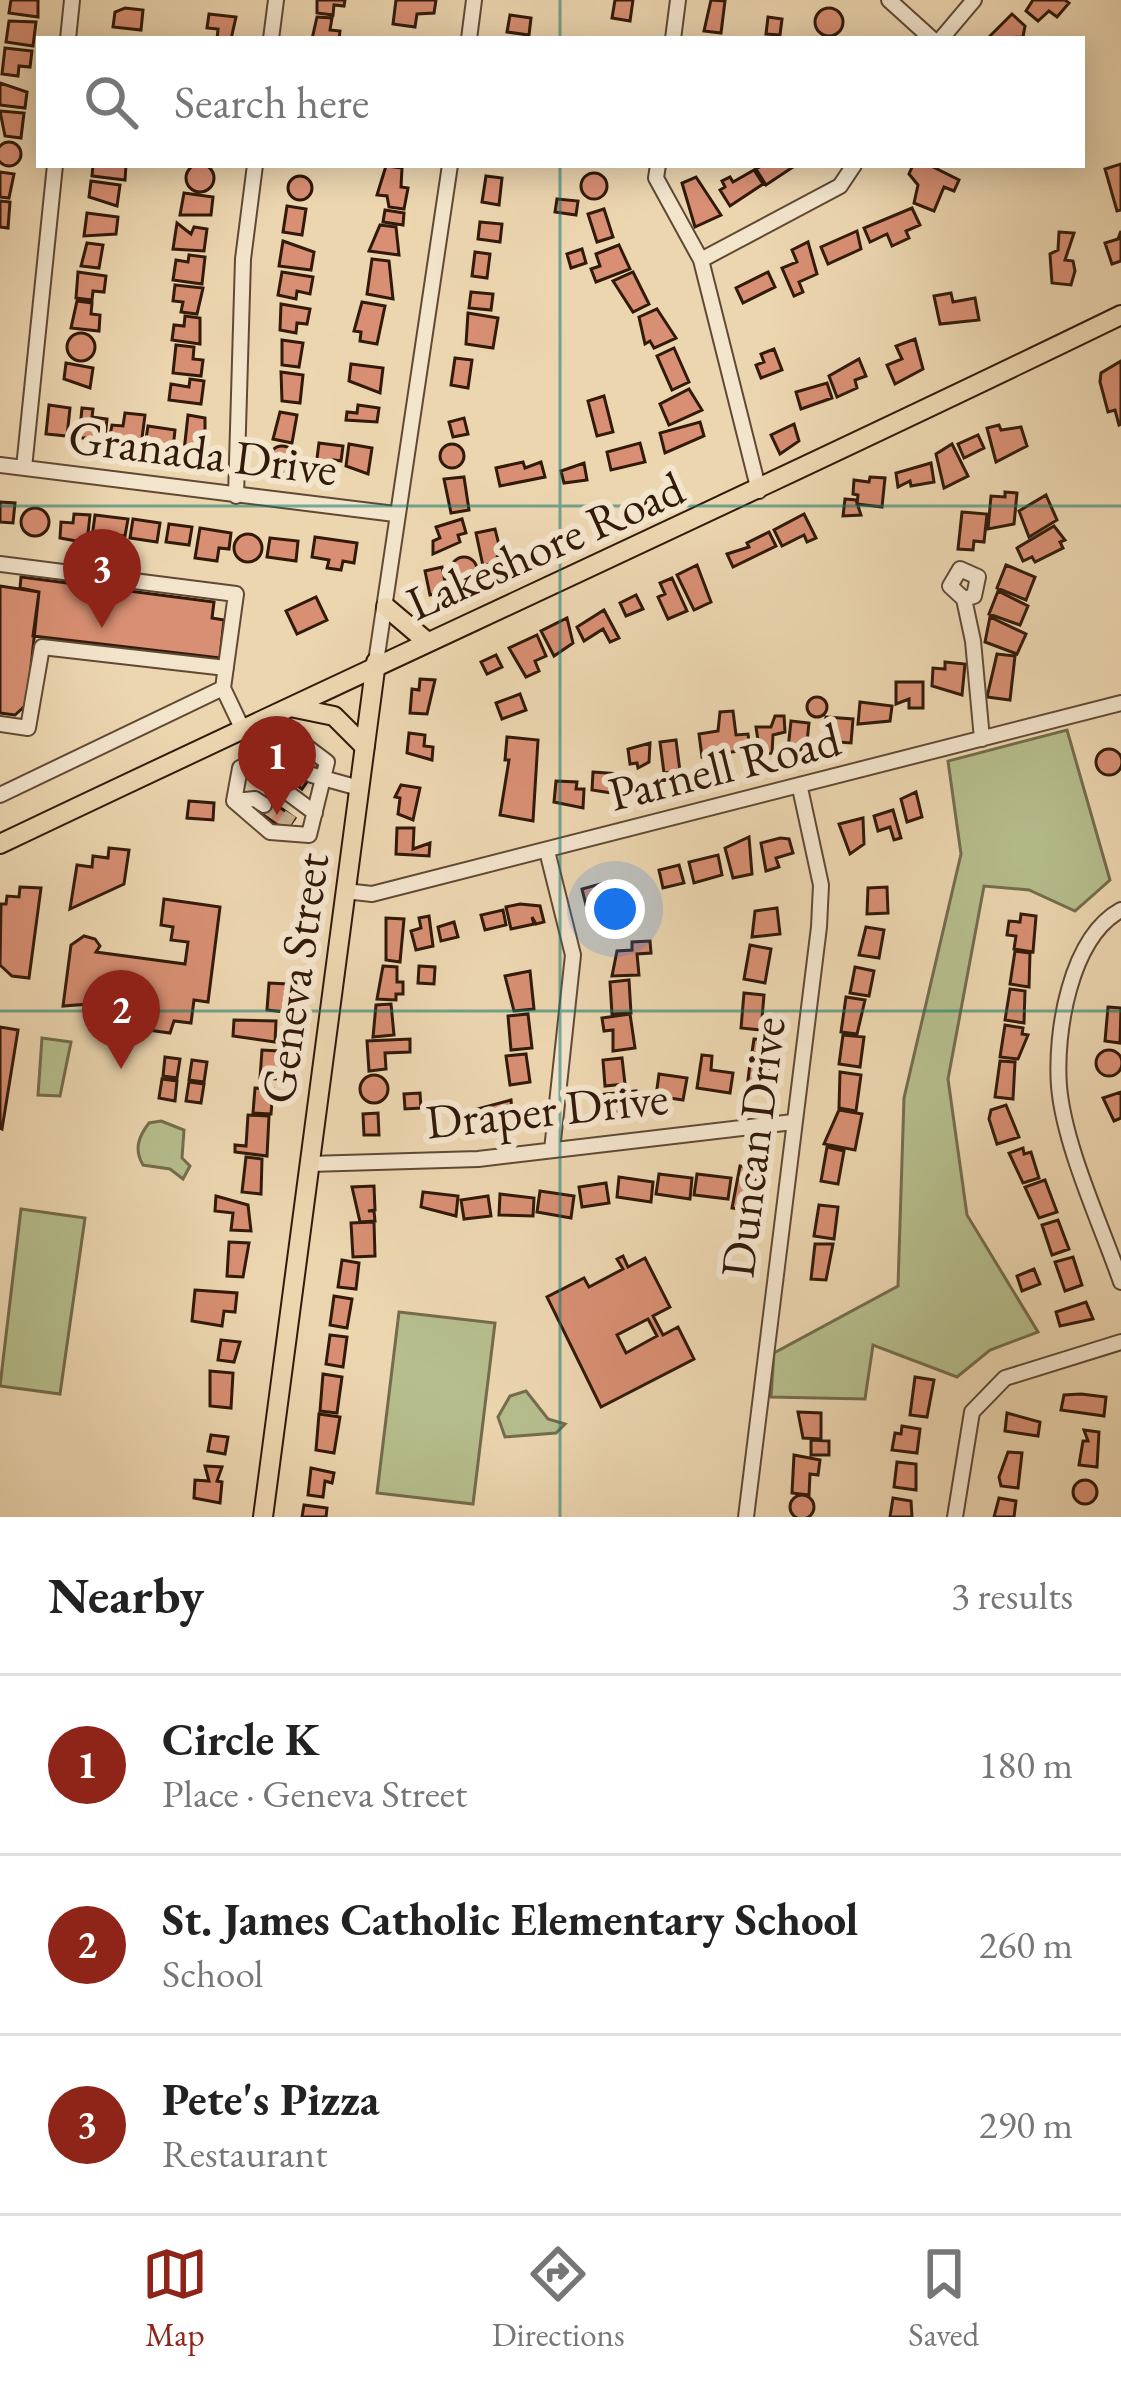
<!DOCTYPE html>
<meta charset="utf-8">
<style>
body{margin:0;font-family:"EB Garamond",serif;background:#f2f2f2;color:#222}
.you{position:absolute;left:615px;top:909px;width:42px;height:42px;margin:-30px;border:9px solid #fff;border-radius:50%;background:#1a73e8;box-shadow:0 0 0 18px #1a73e833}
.badge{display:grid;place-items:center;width:78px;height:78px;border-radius:50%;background:#8f2418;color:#fff;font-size:39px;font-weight:700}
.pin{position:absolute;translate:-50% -99px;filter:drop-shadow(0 3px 6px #0008)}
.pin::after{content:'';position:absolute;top:63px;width:42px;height:36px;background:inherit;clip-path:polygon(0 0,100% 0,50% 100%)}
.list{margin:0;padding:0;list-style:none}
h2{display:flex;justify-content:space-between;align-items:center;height:156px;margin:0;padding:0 48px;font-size:51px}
h2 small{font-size:39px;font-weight:400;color:#767676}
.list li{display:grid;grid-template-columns:78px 1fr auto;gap:36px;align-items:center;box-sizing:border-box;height:180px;padding:0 48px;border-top:3px solid #e0e0e0}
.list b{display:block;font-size:45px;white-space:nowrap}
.list p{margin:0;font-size:39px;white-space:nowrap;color:#767676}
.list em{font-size:39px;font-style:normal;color:#767676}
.icon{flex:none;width:66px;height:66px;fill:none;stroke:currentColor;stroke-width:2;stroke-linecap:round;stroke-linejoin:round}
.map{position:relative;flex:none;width:1121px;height:1517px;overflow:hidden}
.search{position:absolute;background:#fff;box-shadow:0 6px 30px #0003;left:36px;right:36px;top:36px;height:132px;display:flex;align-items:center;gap:30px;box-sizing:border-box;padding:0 42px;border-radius:0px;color:#767676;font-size:45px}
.sheet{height:696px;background:#fff}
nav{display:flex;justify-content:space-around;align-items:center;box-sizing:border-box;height:168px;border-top:3px solid #e0e0e0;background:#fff;font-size:33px;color:#767676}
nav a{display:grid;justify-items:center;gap:6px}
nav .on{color:#8f2418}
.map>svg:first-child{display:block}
.green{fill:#b6be8d;stroke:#746c4c;stroke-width:3}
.building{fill:#d88f73;stroke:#321a0a;stroke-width:3;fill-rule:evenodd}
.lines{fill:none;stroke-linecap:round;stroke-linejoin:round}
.minor-tunnel{stroke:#c7b08f;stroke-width:14;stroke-dasharray:14 7;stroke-linecap:butt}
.minor-casing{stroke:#604934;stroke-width:18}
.major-casing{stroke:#321a0a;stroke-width:22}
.minor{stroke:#f3e4cc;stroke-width:14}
.major{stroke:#ecd6b0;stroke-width:18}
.grid{fill:none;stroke:#0f766e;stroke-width:3;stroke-opacity:0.55}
.labels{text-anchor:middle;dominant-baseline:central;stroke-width:12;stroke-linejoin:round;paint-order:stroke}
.street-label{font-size:48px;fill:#321a0a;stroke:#f3e4cc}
</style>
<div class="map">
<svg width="1121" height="1517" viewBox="0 0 1121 1517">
<rect width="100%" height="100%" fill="#ecd6b0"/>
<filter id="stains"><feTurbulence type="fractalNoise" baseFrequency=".00167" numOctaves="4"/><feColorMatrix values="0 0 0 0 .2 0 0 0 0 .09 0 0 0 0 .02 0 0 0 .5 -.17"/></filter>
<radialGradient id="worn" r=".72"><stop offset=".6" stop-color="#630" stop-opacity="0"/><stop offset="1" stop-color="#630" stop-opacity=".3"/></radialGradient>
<!-- green -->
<path class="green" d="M1067,730L1110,880L1075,911L1029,890L984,886L948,1079L967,1215L1038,1332L990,1350L957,1377L873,1345L865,1399L771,1397L774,1353L898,1286L904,1098L961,854L948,761Z
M42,1038L71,1042L60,1096L38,1095Z
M161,1121L184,1130L182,1158L190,1166L183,1179L170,1169L143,1165C134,1150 138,1137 149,1123Z
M21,1209L85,1218L60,1394L0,1386Z
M399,1312L495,1323L473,1504L377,1493Z
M526,1391L548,1419L565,1424L556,1433L505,1437L498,1417L510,1396Z"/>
<!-- building -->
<path class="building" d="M11,0H38V17L9,13Z
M317,0H345L344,6L334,5L333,15L317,13Z
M396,0H436L434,13L417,14L415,27L393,24Z
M615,0H633L630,21L612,18Z
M711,0L725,1L721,33L704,31Z
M1033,0H1065L1069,3L1057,17L1049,11L1038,21L1026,11Z
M125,8L143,10L141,30L113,27L115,12Z
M815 22a14 14 0 1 1 28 0a14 14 0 1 1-28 0Z
M209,14L236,17L231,39H217L218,29L207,28Z
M1012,14L1025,26L1023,37L987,39Z
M510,15L531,18L529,35L507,32Z
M317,17L332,18L330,30L340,31L339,39H312Z
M768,17L782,19L780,35L766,34Z
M9,21L36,22L33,46L6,42Z
M5,48L32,51L30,67L19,66L18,76L2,74Z
M0,83L27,92L25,108L0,105Z
M0,111L24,113L21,138L5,136Z
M-3 154a12 12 0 1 1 24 0a12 12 0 1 1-24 0Z
M186 178a14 14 0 1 1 28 0a14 14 0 1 1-28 0Z
M1121,164V210L1117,211L1105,169Z
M93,165H126L125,180L92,176Z
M763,165H796L766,185L756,169Z
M913,165H929L959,180L954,191L944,187L934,211L914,203L918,185L909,174Z
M386,166L402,168L401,187L408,188L404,209L389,207L387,196L377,195Z
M754,170L763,184L730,206L720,190L725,187L722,181L730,177L733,182Z
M0,172L14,174L9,198L0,197Z
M581 186a13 13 0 1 1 26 0a13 13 0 1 1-26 0Z
M288 188a12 12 0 1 1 24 0a12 12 0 1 1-24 0Z
M486,176L502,178L499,205L482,202Z
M696,177L721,215L695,227L682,183Z
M91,181L120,185L117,206L89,197Z
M184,193L213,197L211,215H180Z
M557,199L578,201L576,215L555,212Z
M0,201L10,202L8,228L0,227Z
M287,206L306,209L302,235L283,232Z
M912,208L920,225L906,231L909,238L892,246L887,234L870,242L864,228Z
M604,209L613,237L597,242L588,214Z
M385,210L404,213L403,225L383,222Z
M87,213L118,217L116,234L84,236Z
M480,222L502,224L500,242L478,239Z
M177,223L191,234L194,227L207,229L204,251L173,249Z
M380,225L396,227L399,255L369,251Z
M857,231L861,249L828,264L821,247Z
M1121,231V261L1112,264L1105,243L1118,239Z
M1059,232L1074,233L1065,260L1073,261L1075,271L1071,285L1052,283L1050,254L1058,250Z
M283,241L314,252L311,270L279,266Z
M808,242L817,274L799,282L803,292L794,296L782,268L797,262L792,250Z
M87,243L103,245L99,268L81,266Z
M619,245L630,269L596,282L591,269L600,266L596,254Z
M582,249L586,263L571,268L567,254Z
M475,252L490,254L487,278L472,276Z
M189,255L205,257L202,284L173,280L176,260L188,262Z
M372,259L389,261L393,299L367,294Z
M78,272L106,276L104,292L93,291L92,300L76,298Z
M282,272L313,277L310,294L297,291L296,299L278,295Z
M633,272L649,304L633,312L613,281Z
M768,272L775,287L743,303L736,288Z
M175,285L203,288L197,314L181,312L183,302L173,301Z
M471,292L493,294L491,310L469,308Z
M951,293L953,302L975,298L979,320L940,324L934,296Z
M77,301L92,303L91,314L100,315L99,331L71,328Z
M362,302L385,306L377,344L360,341L361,332L354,331Z
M281,304L310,309L307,324L297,323L296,333L280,330Z
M657,309L676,338L654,348L650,341L645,344L639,317Z
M468,313L498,318L493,348L466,344Z
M185,316L200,318V344L172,340L174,325L184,326Z
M67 347a14 14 0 1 1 28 0a14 14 0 1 1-28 0Z
M915,339L923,369L895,384L887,365L902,359L896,346Z
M282,340L303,343L299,367L282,365Z
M176,345L194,347L193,359L203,360L201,376L173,373Z
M674,348L689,382L672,390L657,356Z
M774,349L782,370L761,378L756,365L764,362L761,354Z
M455,358L472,360L468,388L451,385Z
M859,359L866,376L855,380L857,388L837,397L829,376Z
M1121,361V424L1119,425L1115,410L1108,412L1100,382L1101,373Z
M66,363L93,368L90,388L64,379Z
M351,364L383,368L380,393L349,381Z
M281,372L303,375L300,403L282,401Z
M190,379L204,381L201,404L169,400L171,384L189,387Z
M827,383L832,398L801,409L796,392Z
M689,389L702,410L669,425L660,404Z
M604,396L613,432L597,436L588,401Z
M49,405L70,408L67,436L46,434Z
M358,405L379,408L377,422L346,420L347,412L357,413Z
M82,408L93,409L92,417L107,419L105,438H79Z
M280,412L297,415L292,443L273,439Z
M125,413L145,415L141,446L109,441L112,425L123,426Z
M188,415L205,418V454L184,451Z
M464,418L468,434L453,437L449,422Z
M700,422L704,436L665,453L660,433Z
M794,424L799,441L780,454L771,435Z
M999,425L1001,430L1021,427L1027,446L996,462L987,428Z
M148,426L175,430L173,449L145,445Z
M978,435L984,448L964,458L958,444Z
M319,443L343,446L341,461L334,460L333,469L316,466Z
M640,443L645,462L611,470L607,452Z
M440 456a12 12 0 1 1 24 0a12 12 0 1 1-24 0Z
M349,444L372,448L368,474L346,466Z
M952,444L968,476L944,488L936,454Z
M269 459a13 13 0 1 1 26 0a13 13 0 1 1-26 0Z
M523,462L525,468L541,462L545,477L500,486L496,468Z
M584,463L587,480L564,483L561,471Z
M931,463L934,482L911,486L910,481L898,487L896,473Z
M464,477L469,510L451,513L444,479Z
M870,477L885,478L882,507L857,504L858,495L853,494L854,480L869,482Z
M1005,492L1017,493L1014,524L988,529L991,496L1005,497Z
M1046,495L1057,520L1029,537L1019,511Z
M845,499L856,500L861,515L843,516Z
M0,502L15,503L13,523L0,522Z
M21 522a14 14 0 1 1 28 0a14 14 0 1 1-28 0Z
M962,512L987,514L984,542L974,541L973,550L958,549Z
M74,514L90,515L87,543L60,538L61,522L73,523Z
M804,514L816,538L807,542L804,535L782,546L774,530Z
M95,515L128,519L125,536L114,535L112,548L91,545Z
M133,519L160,523L157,542L130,538Z
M462,519L466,533L458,535L460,542L433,554V541L440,538L436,527Z
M169,524L192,527L189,545L166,542Z
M1054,526L1065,540L1060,542L1063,548L1035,562L1032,557L1023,561L1017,548Z
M200,528L231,533L229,549L219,548L217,561L195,558Z
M495,529L500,549L495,563L483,566L476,533Z
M769,532L776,546L733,567L727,554L749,547L747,543Z
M234 548a14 14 0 1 1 28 0a14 14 0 1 1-28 0Z
M315,537L357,543L354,563L343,561L341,570L327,568L329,560L312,557Z
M270,538L298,541L296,561L267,557Z
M451 570a13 13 0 1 1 26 0a13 13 0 1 1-26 0Z
M697,565L711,602L694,610L677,575Z
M1006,565L1035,577L1026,600L997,588Z
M442,567L447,591L430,595L425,571Z
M21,577L214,602L212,618L224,620L220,658L33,636L39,592L20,588Z
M672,578L687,611L668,619L658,597L665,594L660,583Z
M0,586L39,592L27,704L15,715L0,713Z
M998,591L1028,606L1020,625L989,614Z
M636,595L643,609L626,616L620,603Z
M316,597L327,620L297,634L286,611Z
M604,610L619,638L610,642L603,629L584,641L577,627Z
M990,617L1026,634L1017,654L985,642Z
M567,618L573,643L554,656L541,631Z
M537,635L546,656L535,661L539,671L526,677L509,648Z
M997,654L1015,656L1010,700L987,697Z
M496,655L502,667L487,674L481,662Z
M945,662L965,664L962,695L932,686L933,668L945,669Z
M420,679L435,680L427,714L410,713L412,689L419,690Z
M896,682H923V708H909V699L896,704Z
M520,694L526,710L502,719L496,703Z
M807 707a10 10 0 1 1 20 0a10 10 0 1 1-20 0Z
M860,702L892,706L890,721L858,724Z
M733,711L736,735L748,734L750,749L702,757L699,734L718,731L720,712Z
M775,716H784L785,732L773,735L772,753L760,754L756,727H771Z
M826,717L853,719L851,743L824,741Z
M791,721L809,723L806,751L788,749Z
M409,733L425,735L424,746L433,747L432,760L407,753Z
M507,737L538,740L533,821L500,815L509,760H505Z
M676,740L680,771L664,773L660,742Z
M650,743L649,762L638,768L637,763L630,764L628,749Z
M1096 762a13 13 0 1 1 26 0a13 13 0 1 1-26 0Z
M308,754L320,763L302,789L289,779Z
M593,772L620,774L618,794L592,790Z
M556,781L577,782L576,789H584L583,808L554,802Z
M401,785L420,788L413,820L398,814L400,798L395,797Z
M916,792L922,817L907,822L901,799Z
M268,799L295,818L286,831L259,812Z
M189,801L214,803L213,820L187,818Z
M893,810L901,838L894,840L890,827L878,831L874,816Z
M863,818L864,844L850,854L839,824Z
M397,828H414L413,849L430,843L429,856L396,854Z
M749,837L752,874L733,878L725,848Z
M780,838L789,839L793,853L776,858L779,867L766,871L761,843Z
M109,848L129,850L124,884L70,909L77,865L92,867L93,856L108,858Z
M718,855L722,875L694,883L689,862Z
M679,865L684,883L663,888L659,870Z
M611,881L615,898L586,905L582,889Z
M20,887L41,888L29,978L12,976L0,965L1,904H6L7,896L19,897Z
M887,887L888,913L867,914L868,888Z
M164,899L220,907L208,1002L194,1000L191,1023L174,1021L170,1033L140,1029V1011L130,1010L132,991L92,986L89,1004L63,1006L71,945L84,936L95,939L100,946L96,952L185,964L188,942L171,940L173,927L161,925Z
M520,904L540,906L544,922L536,924L532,917L534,924L511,929L506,907Z
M777,908L780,934L752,937L755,911Z
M503,910L506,925L485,930L481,915Z
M1021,914L1036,916L1033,952L1014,949L1016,936L1007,935L1009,921L1020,922Z
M429,916L433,946L416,950L411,931L421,928L419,918Z
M386,918L404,919L400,962L386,960Z
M454,922L458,937L441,941L438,927Z
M866,927L884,930L879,958L859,955Z
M650,941L651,953L637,954L639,975L612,976L617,951L632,950V942Z
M750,945L771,949L765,983L744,979Z
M1015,951L1030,953L1029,987L1010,984Z
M383,966L397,967V982H403V994H396V1000L377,999Z
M419,966L435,967L434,984L418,983Z
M855,967L874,971L869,996L850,993Z
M530,971L534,1009L514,1011L505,976Z
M629,980L631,1013L612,1014L610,982Z
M269,983L287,984L285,1012L267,1010Z
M1010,989L1025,991L1024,1023L1005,1020Z
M744,993L764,995L761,1030L741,1028Z
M846,997L865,1000L857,1034L841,1032Z
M391,1004L394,1035L373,1037L376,1005Z
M1108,1007L1121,1008L1120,1043L1105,1041Z
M528,1014L532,1048L511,1050L508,1016Z
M630,1014L635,1048L613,1051V1030L604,1031L602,1018Z
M234,1020L276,1021L275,1042L233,1036Z
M1005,1025L1023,1028L1022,1034L1028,1035L1018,1059L1000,1057Z
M0,1027L18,1030L2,1129L0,1128Z
M843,1035L864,1037L860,1067L839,1064Z
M410,1039V1052L385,1053L386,1069L369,1071L367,1041Z
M754,1039L773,1041L771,1055L752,1052Z
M262,1050L278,1051L277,1079L260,1078Z
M1096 1063a13 13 0 1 1 26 0a13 13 0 1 1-26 0Z
M526,1054L530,1082L510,1085L506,1056Z
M702,1055L712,1056L711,1070L733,1073L730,1093L697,1088Z
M751,1055L770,1058L766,1091L747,1088Z
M165,1057L180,1059L177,1078L163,1076Z
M622,1058L625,1084L605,1086L603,1060Z
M192,1060L207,1062L204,1082L189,1080Z
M1000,1061L1015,1062L1013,1099L995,1097Z
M840,1072L861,1075L856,1111L839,1108Z
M659,1074L687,1078L683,1100L656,1096Z
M360 1089a14 14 0 1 1 28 0a14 14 0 1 1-28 0Z
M162,1079L177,1081L175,1101L159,1098Z
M189,1082L204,1084L201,1103L186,1101Z
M255,1088L273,1089L271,1114L253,1113Z
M636,1091L638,1110L597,1114L595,1095Z
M1121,1092V1118L1114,1121L1103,1098Z
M420,1093L421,1108L405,1109L404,1094Z
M511,1100L513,1121L468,1127L466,1112Z
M1006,1105L1019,1137L997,1144L989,1119L991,1110Z
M839,1110L862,1114L855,1150L824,1144Z
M378,1113L379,1135H364L363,1114Z
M248,1115L269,1116L267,1156L235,1152V1145L246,1146Z
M827,1147L844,1151L838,1184L821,1181Z
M1023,1148L1024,1154L1031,1152L1039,1178L1023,1183L1009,1153Z
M246,1157L262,1159L261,1194L242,1192Z
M740,1166L757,1168L753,1211L732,1208Z
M659,1174L692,1178L690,1199L656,1194Z
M697,1174L731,1178L728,1199L694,1195Z
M619,1177L653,1182L651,1202L617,1197Z
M1045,1180L1057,1212L1039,1218L1025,1187Z
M606,1183L609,1203L582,1207L579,1187Z
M374,1186L375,1210L368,1211H374L375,1221L360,1222L352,1187Z
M540,1191L574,1196L571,1218L537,1212Z
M423,1192L458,1196L456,1216L421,1207Z
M500,1194L534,1198L533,1216L499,1215Z
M216,1196L248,1205L251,1231L231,1230L233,1213L215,1211Z
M488,1196L491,1216L464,1219L461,1200Z
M819,1205L838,1207L834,1239L814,1236Z
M1058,1220L1069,1249L1052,1255L1042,1225Z
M374,1222L375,1256L353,1257L351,1223Z
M229,1242L249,1243L243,1277L227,1276Z
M815,1244H833L826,1280L811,1279Z
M623,1256L628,1267L645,1258L670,1307L653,1316L663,1335L678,1327L694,1359L601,1407L547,1297L584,1278L589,1287L623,1269L617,1259ZM648,1319L657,1336L626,1353L617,1335Z
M1073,1257L1082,1285L1065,1291L1055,1262Z
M342,1260L359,1263L356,1289L338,1287Z
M1034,1269L1040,1284L1022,1291L1017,1276Z
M195,1290L237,1293L235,1312L224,1311L222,1326L192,1321Z
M334,1296L352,1299L347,1328L330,1325Z
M1086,1302L1093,1319L1060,1326L1056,1312Z
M330,1335L347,1337L343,1367L326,1364Z
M221,1340L240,1342L234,1362L218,1360Z
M210,1371L233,1373L231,1408L210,1406Z
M323,1374L342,1377L337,1413L320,1411Z
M915,1377L934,1380L927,1417L910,1415Z
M1081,1394L1106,1397L1104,1416L1061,1410L1064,1395Z
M798,1412L821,1413V1439L803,1438Z
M1007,1413L1040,1422L1038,1436L1005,1431Z
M319,1414L340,1417L334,1453L316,1450Z
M902,1426L920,1429L917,1453L892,1450L895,1433L901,1434Z
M1084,1430L1099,1432L1097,1467L1079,1465L1083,1441H1088Z
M211,1435L228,1437L225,1454L208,1451Z
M811,1440L829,1441V1455H811Z
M1008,1452L1022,1453L1018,1488L1001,1486L999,1477Z
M794,1455L820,1460L818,1475L810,1474L809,1495L792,1493Z
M897,1462L916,1464V1490L894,1487Z
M205,1466L222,1467L217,1481L222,1482L220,1503L194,1498L195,1480L209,1481Z
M311,1468L334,1473L332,1483L325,1481L323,1497L308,1495Z
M1073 1492a12 12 0 1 1 24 0a12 12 0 1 1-24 0Z
M790 1507a12 12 0 1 1 24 0a12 12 0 1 1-24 0Z
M893,1498L911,1501L912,1517H890Z
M999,1498L1016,1501L1014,1517H994Z
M304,1505L327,1508L326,1517H302Z"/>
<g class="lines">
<!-- minor-tunnel -->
<path class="minor-tunnel" d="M264,805L292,823"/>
<!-- minor casing -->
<g class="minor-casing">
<path id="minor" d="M889,0L932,39
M68,39L72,0
M271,39L276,0
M469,39L474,0
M673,39L678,0
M941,39L974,0
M658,165L656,178L701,260L759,491
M701,260L840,186L854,165
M0,465L395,514
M24,468L55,165
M236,496L243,259L255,165
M0,564L236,594L223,688L242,728
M964,599L974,596L978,577L960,569L950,586L964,599L973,641L982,739
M376,662L450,165
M255,723L271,754L240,768L234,801L270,832L309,835L327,762L299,741L271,754L294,772
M0,724L28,728L42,647L226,668
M249,764L315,813
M312,775L359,788
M0,795L223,688
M234,801L255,799L264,805
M547,851L573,955L552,1150
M345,891L372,894L1121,703
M1121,910C1070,938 1055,1032 1059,1086C1064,1146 1101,1224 1121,1282
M309,1164L478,1159L793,1122
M746,1517L819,927L821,885L800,788
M955,1517L972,1412L1005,1378L1121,1342"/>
</g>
<!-- major casing -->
<g class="major-casing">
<path id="major" d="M386,607L425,640
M295,708L334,716L365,747
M0,844C373,666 749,496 1121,315
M263,1517L376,662"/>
</g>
<!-- minor -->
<use href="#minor" class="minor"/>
<!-- major -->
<use href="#major" class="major"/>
</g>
<!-- grid -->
<path class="grid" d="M560,0V39M560,165V1517M0,506H1121M0,1011H1121"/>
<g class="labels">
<!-- street labels -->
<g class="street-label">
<text transform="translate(203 452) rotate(7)">Granada Drive</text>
<text transform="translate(545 545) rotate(-24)">Lakeshore Road</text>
<text transform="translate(724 766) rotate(-14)">Parnell Road</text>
<text transform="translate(294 978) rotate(-82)">Geneva Street</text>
<text transform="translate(547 1109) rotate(-6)">Draper Drive</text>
<text transform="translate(752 1147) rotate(-83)">Duncan Drive</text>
</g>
</g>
<rect width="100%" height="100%" filter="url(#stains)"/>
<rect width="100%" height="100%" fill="url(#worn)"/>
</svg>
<div class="you"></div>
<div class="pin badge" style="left:277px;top:815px">1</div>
<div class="pin badge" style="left:121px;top:1069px">2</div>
<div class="pin badge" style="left:102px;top:628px">3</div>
<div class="search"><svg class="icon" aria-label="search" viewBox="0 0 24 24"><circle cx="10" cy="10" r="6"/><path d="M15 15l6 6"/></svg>Search here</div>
</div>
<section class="sheet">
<h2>Nearby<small>3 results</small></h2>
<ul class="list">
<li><span class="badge">1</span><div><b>Circle K</b><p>Place · Geneva Street</p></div><em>180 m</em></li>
<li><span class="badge">2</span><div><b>St. James Catholic Elementary School</b><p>School</p></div><em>260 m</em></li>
<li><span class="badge">3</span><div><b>Pete's Pizza</b><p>Restaurant</p></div><em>290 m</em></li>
</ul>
</section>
<nav>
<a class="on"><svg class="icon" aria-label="map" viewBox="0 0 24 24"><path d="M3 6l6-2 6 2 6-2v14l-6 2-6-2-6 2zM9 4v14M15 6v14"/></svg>Map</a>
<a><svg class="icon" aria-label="directions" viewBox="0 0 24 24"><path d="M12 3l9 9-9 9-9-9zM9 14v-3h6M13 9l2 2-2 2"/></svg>Directions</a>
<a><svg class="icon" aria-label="saved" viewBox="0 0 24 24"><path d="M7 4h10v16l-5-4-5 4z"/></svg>Saved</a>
</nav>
